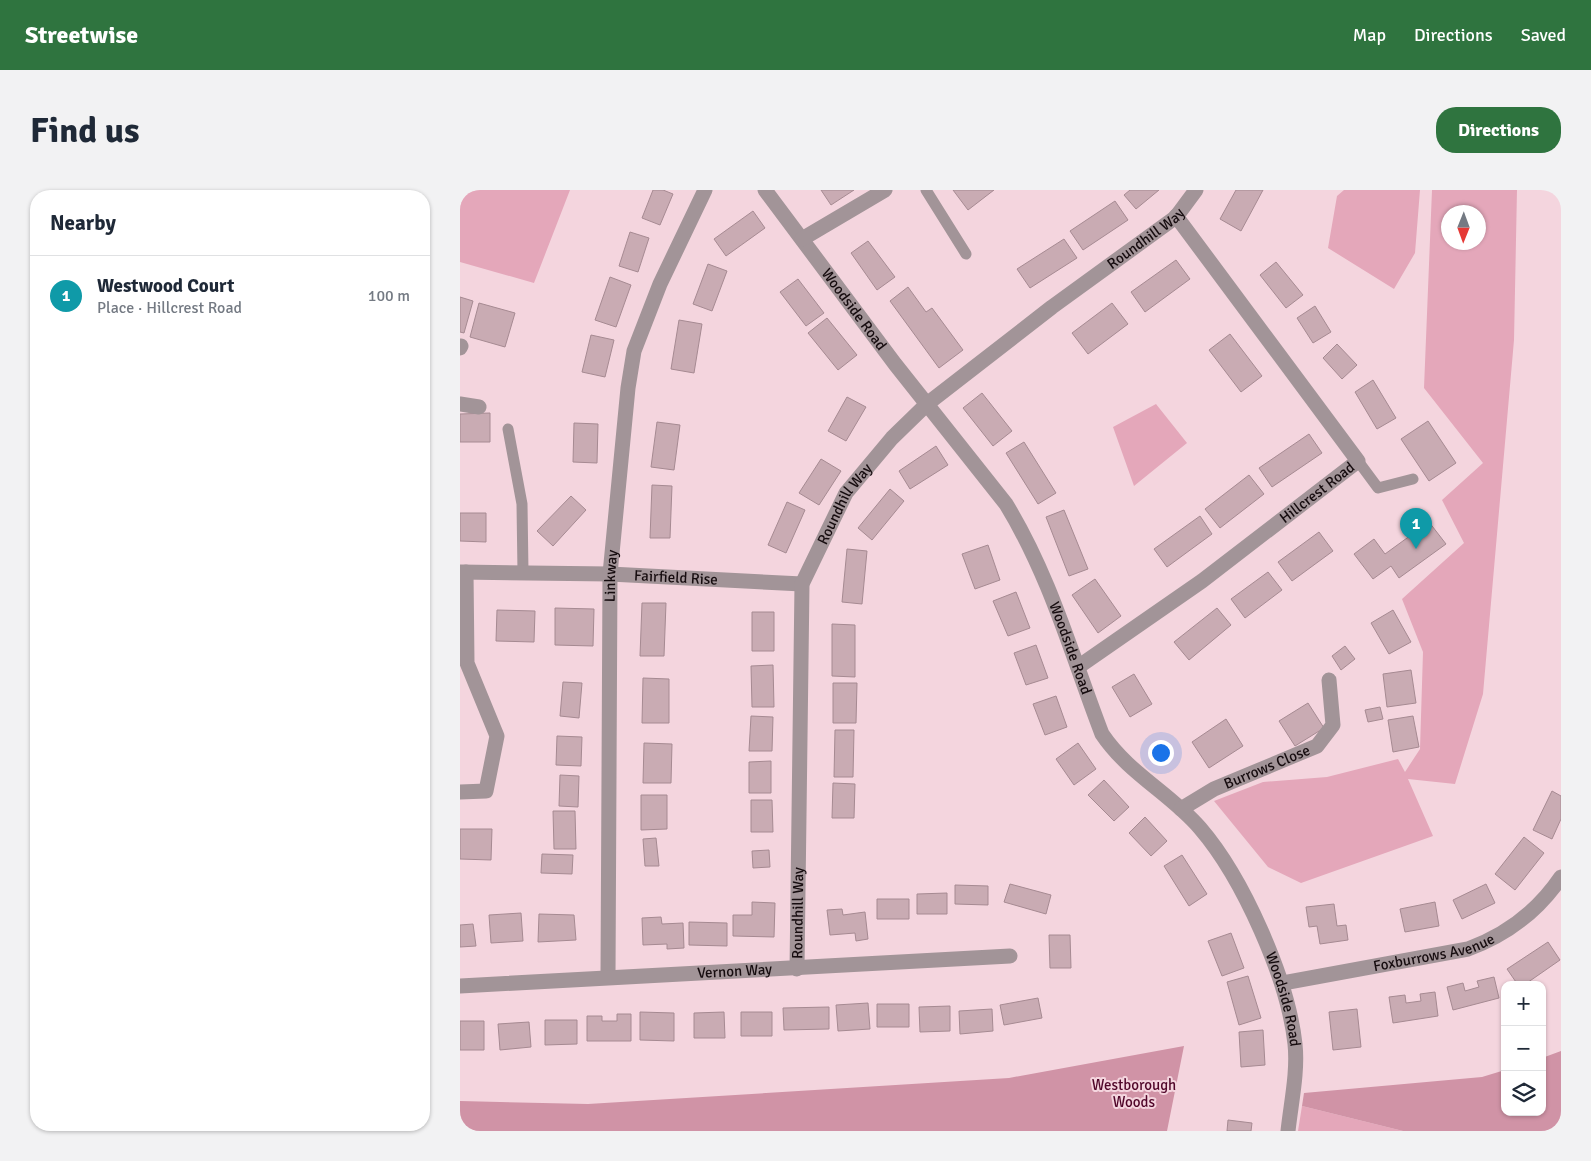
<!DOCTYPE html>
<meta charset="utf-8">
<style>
body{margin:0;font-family:Signika,sans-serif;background:#f2f2f3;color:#1f2937}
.controls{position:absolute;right:15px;bottom:15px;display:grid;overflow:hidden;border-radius:10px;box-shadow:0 1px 4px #0004}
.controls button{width:45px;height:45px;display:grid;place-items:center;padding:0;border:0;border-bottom:1px solid #e0e1e3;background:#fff;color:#1f2937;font:25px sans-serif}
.compass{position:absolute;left:981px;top:15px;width:45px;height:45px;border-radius:50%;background:#fff;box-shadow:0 1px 4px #0004;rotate:181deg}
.you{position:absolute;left:700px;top:562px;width:18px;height:18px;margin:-12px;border:4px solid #fff;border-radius:50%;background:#1a73e8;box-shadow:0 0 0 8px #1a73e833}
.badge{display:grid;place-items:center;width:32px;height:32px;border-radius:50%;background:#2f743f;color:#fff;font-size:16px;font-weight:700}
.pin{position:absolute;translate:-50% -41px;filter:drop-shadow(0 1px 2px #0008)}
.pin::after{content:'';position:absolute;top:26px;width:18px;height:15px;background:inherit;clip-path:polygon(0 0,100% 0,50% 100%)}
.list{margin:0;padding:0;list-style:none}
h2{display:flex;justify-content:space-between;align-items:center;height:65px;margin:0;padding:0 20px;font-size:21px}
h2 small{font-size:16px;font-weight:400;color:#747a83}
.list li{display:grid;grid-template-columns:32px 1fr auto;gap:15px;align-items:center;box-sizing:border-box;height:80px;padding:0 20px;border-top:1px solid #e0e1e3}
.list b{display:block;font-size:19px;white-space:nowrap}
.list p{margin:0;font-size:16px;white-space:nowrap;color:#747a83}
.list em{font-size:16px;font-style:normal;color:#747a83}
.icon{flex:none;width:28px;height:28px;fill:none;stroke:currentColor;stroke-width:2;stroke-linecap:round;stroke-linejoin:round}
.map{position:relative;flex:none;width:1101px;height:941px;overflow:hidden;border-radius:20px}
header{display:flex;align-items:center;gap:30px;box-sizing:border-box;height:70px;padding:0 25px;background:#2f743f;color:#fff}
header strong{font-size:24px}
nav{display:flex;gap:28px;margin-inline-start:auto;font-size:18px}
.intro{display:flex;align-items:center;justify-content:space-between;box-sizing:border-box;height:120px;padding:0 30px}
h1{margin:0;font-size:35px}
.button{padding:12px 22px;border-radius:20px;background:#2f743f;color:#fff;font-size:18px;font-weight:700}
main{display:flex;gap:30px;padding:0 30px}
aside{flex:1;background:#fff;border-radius:20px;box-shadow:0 1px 4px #0004}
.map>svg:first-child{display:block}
.green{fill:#e4a7ba;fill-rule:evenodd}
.forest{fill:#d093a6}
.building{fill:#c9abb3;stroke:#a68a92}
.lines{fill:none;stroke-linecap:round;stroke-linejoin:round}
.service{stroke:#a29498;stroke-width:11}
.minor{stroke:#a29498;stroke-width:15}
.labels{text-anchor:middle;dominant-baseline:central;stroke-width:4;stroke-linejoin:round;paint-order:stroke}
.street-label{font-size:15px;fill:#160c0f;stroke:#f4d5de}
.park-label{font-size:15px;fill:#500629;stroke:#f4d5de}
</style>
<header>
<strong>Streetwise</strong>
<nav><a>Map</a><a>Directions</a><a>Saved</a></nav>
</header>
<div class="intro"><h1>Find us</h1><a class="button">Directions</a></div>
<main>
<aside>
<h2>Nearby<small></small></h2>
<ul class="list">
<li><span class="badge" style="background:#0f9aa8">1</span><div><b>Westwood Court</b><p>Place · Hillcrest Road</p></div><em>100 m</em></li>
</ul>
</aside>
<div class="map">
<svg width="1101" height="941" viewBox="0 0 1101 941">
<rect width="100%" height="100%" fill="#f4d5de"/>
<!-- green -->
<path class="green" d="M0,0H110L74,93L0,72Z
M884,0H960L955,63L934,99L868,58L877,6Z
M972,0H1057L1054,150L1023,504L995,594L948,589L973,646L841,693L808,677L754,611L803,592L867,587L938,569L945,582L960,559L963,462L942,409L1004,353L982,310L1023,273L964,198ZM988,22H1018V52H988Z
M696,214L727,253L674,296L653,237Z
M842,916L943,941H838Z"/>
<!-- forest -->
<path class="forest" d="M724,856L707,941H0V911L128,914L549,888Z
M1101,861V941H943L842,916L844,903L1022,887L1045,880V922H1082V868Z"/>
<!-- building -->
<path class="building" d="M193,0H203L213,4L200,35L182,28Z
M361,0H394L371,15Z
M493,0H534L508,20Z
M670,0H699L676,19L664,5Z
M776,0H803L781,41L760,29Z
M655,11L668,30L623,60L610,41Z
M293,21L305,38L266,66L254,49Z
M170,42L189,48L178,82L159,76Z
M604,49L617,68L570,98L557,79Z
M408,51L435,87L417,100L391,63Z
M716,70L730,89L685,122L671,102Z
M816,72L843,105L826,118L800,85Z
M248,74L267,81L252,121L233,114Z
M150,87L171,95L156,137L135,130Z
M338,89L364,123L346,136L320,102Z
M448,97L466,122L472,118L503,160L479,178L430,111Z
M0,107L13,111L4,143L0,142Z
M19,113L55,123L45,157L10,147Z
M652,113L668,134L628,164L612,143Z
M855,116L871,142L853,153L837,128Z
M367,128L397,165L378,180L348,143Z
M219,130L242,134L234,183L211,179Z
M770,144L802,186L781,202L749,160Z
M131,145L154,150L145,187L122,182Z
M877,154L897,175L882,189L863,168Z
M913,190L936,228L917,239L895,202Z
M522,203L552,241L533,256L503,218Z
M387,207L406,217L386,251L368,241Z
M30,223V252H0V224Z
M968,231L996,273L969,291L941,249Z
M197,232L220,235L214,280L191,277Z
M114,233L138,234L137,273L113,272Z
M849,244L862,263L812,297L799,278Z
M564,252L596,303L578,314L546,263Z
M476,256L488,275L450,299L439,281Z
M361,269L381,281L359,315L339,303Z
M789,285L804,304L760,338L745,319Z
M192,295L212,296L210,348H190Z
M430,299L444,311L412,350L398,338Z
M111,306L126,320L93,356L77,341Z
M327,312L345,320L326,363L308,355Z
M604,320L628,379L609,386L586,327Z
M0,323H26V352L0,351Z
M740,326L752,344L707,377L694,359Z
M969,332L986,354L939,388L931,376L913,389L894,364L914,349L925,364Z
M859,342L873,361L832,391L818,372Z
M528,355L540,390L515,399L502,364Z
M387,359L407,361L402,414L382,412Z
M808,382L822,400L785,428L771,409Z
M635,389L661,426L638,443L612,405Z
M556,402L570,438L548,446L533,411Z
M182,413H206L204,466H180Z
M95,418L134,419L133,456L95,455Z
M757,418L771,435L729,470L714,452Z
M37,420L75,421L74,452L36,451Z
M933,420L951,452L929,464L911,433Z
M292,422H314V461H292Z
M372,434L395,435V487L372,486Z
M576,455L588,488L566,495L554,463Z
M885,456L895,469L881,480L872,466Z
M313,475L314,517H292L291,476Z
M951,480L956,513L927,517L923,484Z
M674,484L692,514L670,527L652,497Z
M183,488L209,489V533H182Z
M103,492L122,493L119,528L100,526Z
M373,493H397L396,533H373Z
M596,506L607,537L585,545L573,514Z
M848,513L864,538L835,556L819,531Z
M920,517L923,529L908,532L905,520Z
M291,526L313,527L312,561H289Z
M953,526L959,557L933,562L928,530Z
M766,529L783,556L749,578L732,552Z
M375,540H394L393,587H374Z
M97,546L122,547L121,576L96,575Z
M184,553L212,554L211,593H183Z
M618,553L636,579L614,595L596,569Z
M311,571V603H289V572Z
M100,585L119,586L118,617L99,616Z
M644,590L669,617L654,631L628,605Z
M373,593L395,594L394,628H372Z
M1092,601L1101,606V629L1092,649L1073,640Z
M181,605H207V639L181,640Z
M291,610H312L313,642H291Z
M93,621H115L116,659H94Z
M685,627L707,651L691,666L669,643Z
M0,639H32L31,670L0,669Z
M1064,647L1084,663L1055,700L1035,684Z
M196,648L199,676H185L183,649Z
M309,660L310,677L293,678L292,661Z
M82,664L113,665L112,684L81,683Z
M722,665L747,704L729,716L704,676Z
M550,694L591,705L586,724L544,712Z
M1026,694L1035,713L1002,729L993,710Z
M495,695L528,696V715L495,714Z
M487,703V724H457V704Z
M417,709H449V729H417Z
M292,712L315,713L314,747L273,746V725H292Z
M975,712L979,736L945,742L940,719Z
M874,714L877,736L886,735L888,750L860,754L857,736L849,737L846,717Z
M382,719L383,725L405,722L408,749L396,751L395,743L370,745L367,720Z
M61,723L63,751L31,753L29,725Z
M79,724L114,725L116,750L78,752Z
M201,727L202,734L223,733L224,758L207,759V754L183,755L182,728Z
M229,732L267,733V756L229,755Z
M13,734L16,756L0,757V735Z
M771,743L784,778L762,786L748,751Z
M589,745H610L611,778H590Z
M1088,752L1100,770L1064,795H1058L1047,779Z
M788,786L801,828L779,835L767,792Z
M1034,787L1039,808L993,820L987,797L1003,793L1005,801L1019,797L1017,791Z
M975,802L978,826L933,833L929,807L945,805L946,813L961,811L960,804Z
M578,808L582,828L544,835L540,815Z
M408,813L410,839L378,841L376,815Z
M417,814H449V837H417Z
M490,816V841L460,842L459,817Z
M369,817V839L324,840L323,818Z
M532,819L533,841L500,844L499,821Z
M897,819L901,857L873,860L869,822Z
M180,822L214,823V851L180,850Z
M264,822L265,848H234V823Z
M281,822H312V846H281Z
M157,824H171V851H127V826H142V831H157Z
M85,830H117V854L85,855Z
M0,831H24V860H0Z
M69,832L71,857L40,860L38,834Z
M803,840L805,875L781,877L779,842Z
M768,930L792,933L791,941H767Z"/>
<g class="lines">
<!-- service -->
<path class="service" d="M466,0L506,64
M48,239L62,314L63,382
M898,271L918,298L953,289"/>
<!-- minor -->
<g class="minor">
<path id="s1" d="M305,0L435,174L546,314C590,386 612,466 642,544C669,584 710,603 740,638C783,688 828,789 835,854C838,882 831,913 828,941"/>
<path d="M342,49L425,0"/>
<path d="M0,158L1,156"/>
<path d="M0,214L19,217"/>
<path id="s2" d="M0,382L150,384L342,394"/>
<path id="s3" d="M618,477L742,391L898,271L716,26"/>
<path d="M0,602L26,601L37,546L7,473L6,382"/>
<path id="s4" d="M721,619L754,599L857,556L873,535L869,490"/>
<path id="s5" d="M337,779L342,394L386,303L432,248L467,214L592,117L716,27L736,0"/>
<path id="s6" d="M148,787L150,384L168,198L174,161L200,94L245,0"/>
<path id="s7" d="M823,793L1008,759C1046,745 1078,721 1101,687"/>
<path id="s8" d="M0,796L550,766"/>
</g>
</g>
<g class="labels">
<!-- street labels -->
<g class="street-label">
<text stroke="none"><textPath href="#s5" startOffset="881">Roundhill Way</textPath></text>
<text stroke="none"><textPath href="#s1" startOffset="149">Woodside Road</textPath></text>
<text stroke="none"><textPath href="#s3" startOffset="296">Hillcrest Road</textPath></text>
<text stroke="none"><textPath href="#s5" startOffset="476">Roundhill Way</textPath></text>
<text stroke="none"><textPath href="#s6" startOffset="401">Linkway</textPath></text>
<text stroke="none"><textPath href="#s2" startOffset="216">Fairfield Rise</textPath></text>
<text stroke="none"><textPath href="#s1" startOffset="554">Woodside Road</textPath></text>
<text stroke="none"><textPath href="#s4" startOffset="96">Burrows Close</textPath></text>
<text stroke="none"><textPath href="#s5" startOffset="56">Roundhill Way</textPath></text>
<text stroke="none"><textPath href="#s7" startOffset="154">Foxburrows Avenue</textPath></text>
<text stroke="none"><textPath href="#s8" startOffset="275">Vernon Way</textPath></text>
<text stroke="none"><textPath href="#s1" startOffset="974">Woodside Road</textPath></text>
</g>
<!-- park labels -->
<g class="park-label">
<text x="674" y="895">Westborough<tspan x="674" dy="17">Woods</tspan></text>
</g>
</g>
</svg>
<div class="controls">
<button>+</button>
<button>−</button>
<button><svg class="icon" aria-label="layers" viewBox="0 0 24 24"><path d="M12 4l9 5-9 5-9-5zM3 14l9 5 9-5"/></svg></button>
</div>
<svg class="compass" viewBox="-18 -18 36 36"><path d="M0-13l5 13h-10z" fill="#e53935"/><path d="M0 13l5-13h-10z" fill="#747a83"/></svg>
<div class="you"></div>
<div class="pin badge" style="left:956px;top:359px;background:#0f9aa8">1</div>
</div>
</main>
